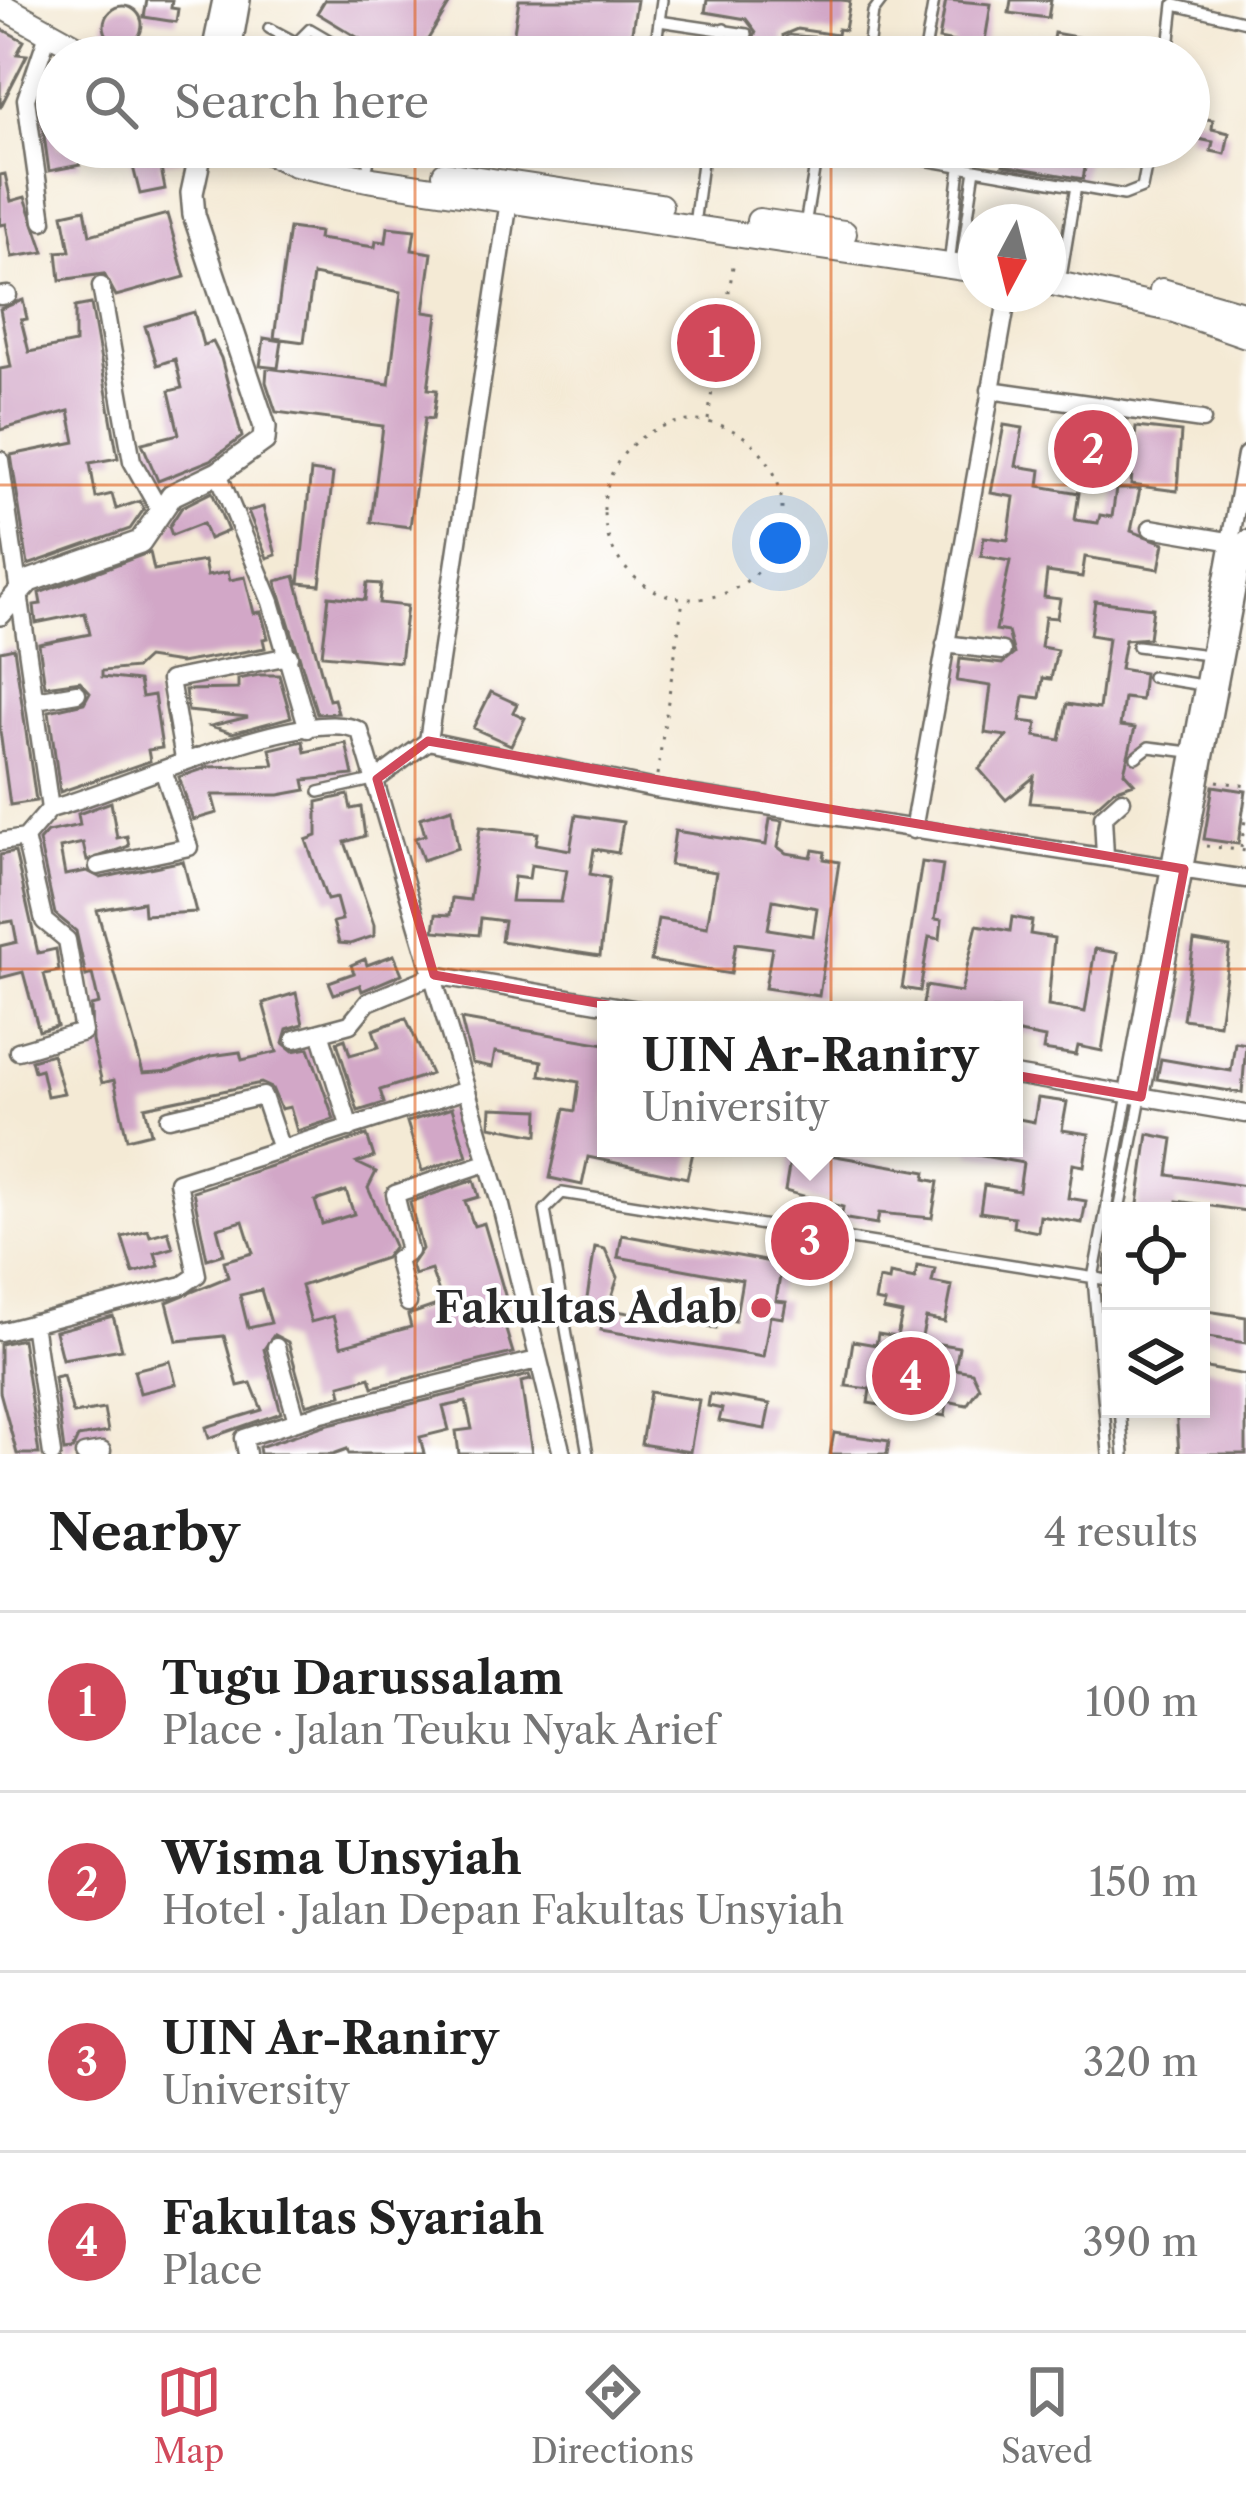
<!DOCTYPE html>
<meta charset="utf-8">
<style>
body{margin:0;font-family:"Libre Caslon Text",serif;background:#f6f6f6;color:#222}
.controls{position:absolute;right:36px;bottom:36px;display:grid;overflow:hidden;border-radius:0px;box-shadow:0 6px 18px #0003}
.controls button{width:108px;height:108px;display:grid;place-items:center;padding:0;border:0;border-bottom:3px solid #e0e0e0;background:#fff;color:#222;font:60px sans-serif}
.compass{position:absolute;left:958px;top:204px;width:108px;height:108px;border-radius:50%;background:#fff;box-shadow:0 6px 18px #0003;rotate:187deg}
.you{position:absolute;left:780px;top:543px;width:42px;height:42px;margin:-30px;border:9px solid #fff;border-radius:50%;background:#1a73e8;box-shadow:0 0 0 18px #1a73e833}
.badge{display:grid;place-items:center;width:78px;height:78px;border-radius:50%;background:#d1495b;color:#fff;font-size:39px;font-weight:700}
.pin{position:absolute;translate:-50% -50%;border:6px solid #fff;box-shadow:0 3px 12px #0006}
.popup{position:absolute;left:597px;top:1001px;width:426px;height:156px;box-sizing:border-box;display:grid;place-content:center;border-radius:0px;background:#fff;filter:drop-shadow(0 3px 9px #0005);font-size:39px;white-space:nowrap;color:#767676}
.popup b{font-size:45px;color:#222}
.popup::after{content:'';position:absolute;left:50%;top:100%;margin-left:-24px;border:24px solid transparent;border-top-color:#fff}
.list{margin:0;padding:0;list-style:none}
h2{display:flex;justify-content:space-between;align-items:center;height:156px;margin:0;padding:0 48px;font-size:51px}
h2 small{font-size:39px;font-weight:400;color:#767676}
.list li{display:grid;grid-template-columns:78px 1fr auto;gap:36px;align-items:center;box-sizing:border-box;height:180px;padding:0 48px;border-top:3px solid #e0e0e0}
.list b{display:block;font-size:45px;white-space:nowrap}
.list p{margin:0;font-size:39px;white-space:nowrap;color:#767676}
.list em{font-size:39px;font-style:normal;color:#767676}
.icon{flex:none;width:66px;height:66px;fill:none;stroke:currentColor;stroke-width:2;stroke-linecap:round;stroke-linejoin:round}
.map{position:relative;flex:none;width:1246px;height:1454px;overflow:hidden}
.search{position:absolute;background:#fff;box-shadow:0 6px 18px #0003;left:36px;right:36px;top:36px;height:132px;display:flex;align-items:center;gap:30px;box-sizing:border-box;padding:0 42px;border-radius:66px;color:#767676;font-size:45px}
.sheet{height:876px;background:#fff}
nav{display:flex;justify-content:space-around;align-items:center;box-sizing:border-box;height:168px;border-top:3px solid #e0e0e0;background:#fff;font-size:33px;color:#767676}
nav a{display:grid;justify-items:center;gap:6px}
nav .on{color:#d1495b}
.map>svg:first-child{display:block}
.building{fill:#d2a7c7;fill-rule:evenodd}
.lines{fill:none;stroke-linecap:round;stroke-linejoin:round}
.service-casing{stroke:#716e66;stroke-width:14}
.minor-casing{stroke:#716e66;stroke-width:21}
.tertiary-casing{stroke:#716e66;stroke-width:26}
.secondary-casing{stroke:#716e66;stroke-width:28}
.path{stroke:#716e66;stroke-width:3;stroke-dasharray:3 9;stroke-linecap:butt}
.service{stroke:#fff;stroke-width:9}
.minor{stroke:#fff;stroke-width:16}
.tertiary{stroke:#fff;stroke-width:21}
.secondary{stroke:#fff;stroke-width:24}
.marked{fill:none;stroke:#d1495b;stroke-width:9;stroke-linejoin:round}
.grid{fill:none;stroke:#df570e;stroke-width:3;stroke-opacity:0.55}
.poi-dot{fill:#d1495b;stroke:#fff;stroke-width:4.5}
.labels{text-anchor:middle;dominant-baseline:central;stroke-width:9;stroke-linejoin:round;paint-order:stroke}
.poi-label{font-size:42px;font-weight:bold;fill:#2b2b2b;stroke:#fff;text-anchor:end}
</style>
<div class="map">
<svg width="1246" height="1454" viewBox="0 0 1246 1454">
<rect width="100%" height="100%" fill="#fff"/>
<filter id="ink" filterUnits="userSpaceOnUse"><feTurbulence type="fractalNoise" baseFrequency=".00833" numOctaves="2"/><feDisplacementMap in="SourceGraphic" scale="24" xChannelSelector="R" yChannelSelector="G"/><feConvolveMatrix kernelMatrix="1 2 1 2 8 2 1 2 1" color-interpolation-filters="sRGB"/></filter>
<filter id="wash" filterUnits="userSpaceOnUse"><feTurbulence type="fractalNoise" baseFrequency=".004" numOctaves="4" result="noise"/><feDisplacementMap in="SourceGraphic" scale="48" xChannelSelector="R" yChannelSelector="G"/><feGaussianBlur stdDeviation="2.7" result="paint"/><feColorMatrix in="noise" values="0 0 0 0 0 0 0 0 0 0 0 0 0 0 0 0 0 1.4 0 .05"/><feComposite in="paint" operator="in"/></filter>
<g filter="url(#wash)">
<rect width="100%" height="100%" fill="#f4ead5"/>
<g id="blocks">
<!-- building -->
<path class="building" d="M147,0H172L171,8L178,9L176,22L144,17Z
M325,0H452L417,57H390L317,13Z
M519,0H637L628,57H510Z
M707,0H841L850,1L845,30L838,29L837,35L797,29L783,35L784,47L752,41L756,32L746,19L705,12Z
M946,0L991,4L984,47L968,44L966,56L952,53L954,42L939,39Z
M1011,0H1051L1048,18L1009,13Z
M104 25a19 19 0 1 1 38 0a19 19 0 1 1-38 0Z
M0,28L24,41L17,54L27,55L0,108Z
M1054,33L1133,47L1132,57H1050Z
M53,58L57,147H76L80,165L49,171L39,100Z
M1189,116L1213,120L1212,129L1229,133L1225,154L1211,151L1213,142L1189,137Z
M128,147H182L184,159L160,163L165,189L140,194Z
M1006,147H1116L1114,161L1087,157L1083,179L1003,165Z
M5,174L11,201L25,197L44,252L12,257L6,224L0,225V175Z
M85,209L90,235L167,214L185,277L116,296L104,274L60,280L57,252L70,251L63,214Z
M388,227L415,230L412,250L432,253L424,312L438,314L428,389L437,390L433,419L425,418L410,527L371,522L383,426L276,412L266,382L267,368L389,384L401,292L313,275L304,342L274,338L289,228L319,232L318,239L375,247L376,241L386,242Z
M23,300L27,319L21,320L29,352L75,343V307L91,304L118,458L90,463L96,498L112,494L116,509L140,501L144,509L130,529L28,565L11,455L75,442L69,411L0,430V369L11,367L0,309Z
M194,312L203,345L213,342L221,358L242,437L211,460L158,481L142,443L179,434L169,391L182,388L175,359L157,365L145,326Z
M264,338L282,341L278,368L260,366Z
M1004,425L1023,428L1016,466L1041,470L1039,486L1079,493L1075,520L1098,523L1100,515L1112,517L1116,489H1140L1131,531L1164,543L1159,569L1085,557L1082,577L1047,572L1044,597L1060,599L1057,618L1045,617L1041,647L1057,650L1051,679L1043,678L1040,698L1024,696L1020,721L1037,723L1035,736L1060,740L1067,704L1099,709L1108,638L1090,635L1095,601L1153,608L1149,638L1125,640L1120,669L1144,673L1141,700L1124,698L1120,726L1135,728L1124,772L1134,783L1114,790L1094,808L1030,803L1034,777L1006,800L979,769L1007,736L985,733L991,686L957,681L960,659L1002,664L1014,654L1008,632L996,630L1010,561L981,556L984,537L1008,540L1014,497L991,493Z
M1136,427L1181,432L1177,491L1131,485Z
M311,471L333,474L320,585L299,583Z
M212,492L228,531L209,539L203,523L172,535L169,527L182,507Z
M263,507L276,555L267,558L248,511Z
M150,552L154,570L204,561L207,576L228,572L230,580L245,577L254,613L261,612L268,638L263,639L265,648L180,663L147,658L136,668L102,671V677L139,681L142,697L154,695L162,748L148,750L150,761L60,792L49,711L84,703L90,692L80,681L45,686L39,644L90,634L85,613L36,623L34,605L41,604L39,593Z
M295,576L329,700L334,699L338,713L317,714L276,581Z
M367,583L381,584L379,603L407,606L400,662L322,655L329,596L365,600Z
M14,648L36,801L10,805L0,731V651Z
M259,675H279L291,717L232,733L211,726L248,717L188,711L185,690L238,689V679Z
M491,692L517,704L513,712L525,718L511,745L473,728Z
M303,741L305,752L346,743L353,775L304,780L306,790L279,795H212L217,813L193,820L179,777L209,767L274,765L270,749Z
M1213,786L1246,791L1238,844L1204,839Z
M348,795L351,809L361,807L365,836L345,842L374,925V936L350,944L339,943L333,922L342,920L336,898L327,900L306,840L317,836V802Z
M111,802L117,838L127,836L129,846L87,861L83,843L60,848L65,875L87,871L101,878L183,861L196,912L144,915L143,902L97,910L143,1073L171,1071L211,1056L240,1052L242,1060L277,1052L263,1003L296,993L303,1024L287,1029L283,1043L293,1051L309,1048L334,1119L297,1131L290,1107L281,1109L272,1088L261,1083L145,1107L151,1133L127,1139L114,1080L102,1083L92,1041L91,1006L99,1004L92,974L86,976L76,931L55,914L39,841L47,832L80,825L78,814Z
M452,808L458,848L423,860L415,838L425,835L420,818Z
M576,815L623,822L618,853L594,849L590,874L609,878L600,956L501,941L504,921L481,918L479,935L434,931L436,914L450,915L452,898L470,900L480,827L538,833L536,844L570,850ZM531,865L567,870L561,902L511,901L514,877L529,879Z
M770,819L783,821L778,847L786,853L811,857L813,850L825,852L824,859L839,862L819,996L765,988L772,948L736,943L731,974L651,961L658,919L707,927L716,872L670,865L675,831L766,845ZM773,900L817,908L813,936L768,929Z
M15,852L38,953L56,949L59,971L44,974L57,1026L39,1031L23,972L0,978V946L17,942L13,921L0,923V855Z
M922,862L943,865L935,919L942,920L940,939L929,937L920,991L902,988Z
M1012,917L1032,921L1030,934L1054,938L1048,1006L1085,1012L1095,949L1118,953L1102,1051L1078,1046L1076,1055L1043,1050L1045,1038L1014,1032V1010H922L926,986L961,992L977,925L1010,931Z
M1194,941L1230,947L1219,1024L1183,1019Z
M394,955L402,974L362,991L360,985L334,994L329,982L354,973L351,965L365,959L367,965Z
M406,1018L431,1074L380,1090L384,1103L358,1111L337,1042L345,1039L350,1055L379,1047L373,1030Z
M461,1019L605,1044L606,1148H694L687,1178L588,1157L582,1185L550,1178L565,1109L575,1111L579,1082L540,1075L542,1061L495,1052L492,1067L472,1063Z
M1235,1042L1246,1044L1242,1093L1157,1079L1161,1059L1231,1071Z
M52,1054L64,1093L47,1096L41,1069L34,1071L31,1060Z
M1038,1098L1067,1102L1062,1130L1089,1134L1084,1166L1073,1164L1068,1198L1086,1201L1082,1223L1040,1216L1038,1232L1013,1227L1014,1217L980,1212L984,1185L1019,1191L1023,1163L971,1154V1148H1014V1118L1034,1122Z
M452,1108L467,1156L422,1171L407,1122Z
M491,1108L539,1110L538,1135L490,1126Z
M1148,1134L1173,1139L1168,1175L1246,1186V1211L1177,1201L1176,1211H1137Z
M367,1135L374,1157L357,1163L376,1172L368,1188L394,1246L385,1258L301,1286L311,1322L333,1316L341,1346L411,1327L408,1315L443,1303L431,1270L414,1275L411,1265L422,1249L410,1202L474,1180L479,1197L465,1201L474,1226L484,1223L507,1302L498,1304L513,1353L373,1387L370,1377L340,1385L342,1395L306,1405L288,1342L274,1335L264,1349L281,1413L209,1438L206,1427L262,1410L251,1383L238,1386L224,1336L177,1341L167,1302L228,1277L224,1261L253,1253L243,1221L217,1228L224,1254L207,1259L193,1191ZM346,1191L354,1214L322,1224L315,1201ZM261,1290L271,1323L248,1328L240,1295Z
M813,1152L926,1172L925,1179L938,1182L932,1218L879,1213L877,1224L841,1218L843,1207L785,1191L791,1155L812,1159Z
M148,1230L150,1236L168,1231L173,1248L155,1253L159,1266L133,1273L122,1237Z
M622,1235L782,1264L776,1301L786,1302L783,1318L770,1316L763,1357L601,1330L605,1309L716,1328L718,1318L735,1321L742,1280L618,1257Z
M595,1247L605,1249L618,1277L608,1308L586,1305Z
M917,1266L935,1269L932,1282L952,1286L945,1322L926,1318L921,1341L959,1347L955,1369L972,1372L979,1387L967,1405L947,1401L945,1416L868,1403L870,1389L846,1386L853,1341L876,1345L878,1334L897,1337L902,1314L883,1310L885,1303L875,1301L879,1279L889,1281L890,1274L915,1279Z
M1201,1310L1246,1317V1343L1201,1336Z
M113,1316L122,1349L62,1359L55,1331Z
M22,1339L39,1454H17L0,1392V1344Z
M170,1361L176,1384L140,1393L134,1370Z
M1201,1367L1246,1375V1454H1179L1176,1409H1201Z
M63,1375L73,1414L104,1409L108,1432L78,1437L72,1450L64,1451L54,1377Z
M529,1375L531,1380L521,1382L532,1454H459L456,1431L472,1429L466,1402L443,1407L449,1430L420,1437L424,1454H349L347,1449L333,1454H260L259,1447L325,1425Z
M650,1392L699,1400L690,1452L641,1444Z
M710,1394L770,1404L765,1429L719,1421L722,1409L708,1406Z
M834,1433L889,1441L887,1454H830Z"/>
</g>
</g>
<g filter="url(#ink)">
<use href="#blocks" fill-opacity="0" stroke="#716e66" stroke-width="3"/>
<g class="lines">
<!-- service casing -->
<g class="service-casing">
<path id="service" d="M1175,5L1246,22
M659,21L747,34
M269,28L323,57
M298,41L310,29L358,57
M790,41L833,44L831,57
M833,44L868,49L873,12L882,0
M654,57L662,0
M719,57L724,29
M866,57L868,49L923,57
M924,57L934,0
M1168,57L1174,4
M850,147L1124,195L1142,188L1150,147
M368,165L370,147
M694,225L704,147
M805,225L818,147
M961,263L975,169
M949,266L960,167
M1062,271L1076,186
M1137,646L1208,655
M1152,677L1202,685
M1136,757L1149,747L1190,752
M319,792L377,779
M1119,1211L1141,1097
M1111,1260V1325
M1120,1409L1124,1454
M588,1454L545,1210L562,1193L1108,1280
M1108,1454L1093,1278L1128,1094"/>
</g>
<!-- minor casing -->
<g class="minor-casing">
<path id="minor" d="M43,221L26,99L49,31
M101,286L132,461L160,511
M0,296L8,295
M990,390L1202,420
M0,460L50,809L25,838
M218,473L271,602L308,729
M1151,528L1239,543
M945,644L1002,651
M36,700L77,693
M428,741L655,789L1246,879
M184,759L170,680L289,656
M377,779L428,741L510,194
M50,809C112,793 310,702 360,731L501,1206L562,1454
M913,830L1008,294
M0,842L25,838L44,921L67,940L83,1032L18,1051
M1105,856L1103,817L1122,800
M98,866L189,847L163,770
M320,1032L350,1128
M295,1039L350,1024L368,1002L434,975L639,1010
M1014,1075L1246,1114
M1128,1094L1246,455
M1141,1097L1246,539
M169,1118L263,1096L281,1149
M408,1303L397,1260L409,1251L395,1194L486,1163
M33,1323L52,1454
M0,1332L183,1285L197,1275L178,1182L466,1090
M276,1347L297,1421
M84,1454L102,1451
M247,1454L244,1438L322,1413L537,1360"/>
</g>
<!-- tertiary casing -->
<g class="tertiary-casing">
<path id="tertiary" d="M212,57L224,0
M229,57L239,0
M0,614L29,581L140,542L172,495L218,473L264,440L265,427L194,215L192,193L202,147"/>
</g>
<!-- secondary casing -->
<g class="secondary-casing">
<path id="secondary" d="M0,5L94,57
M256,147L295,164L373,180L976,270
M445,174L660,206
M759,221L844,233
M1048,282L1171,309L1246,335
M1162,291L1246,315"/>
</g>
<!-- path -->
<path class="path" d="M727,305L733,266
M691 340a31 31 0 1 1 62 0a31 31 0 1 1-62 0Z
M708,420L714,376
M604 510a89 89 0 1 1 178 0a89 89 0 1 1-178 0Z
M657,775L683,600
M1217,781L1246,786
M1206,846L1246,851
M1241,848L1246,813"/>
<!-- service -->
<use href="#service" class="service"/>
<!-- minor -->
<use href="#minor" class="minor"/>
<!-- tertiary -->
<use href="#tertiary" class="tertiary"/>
<!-- secondary -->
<use href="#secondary" class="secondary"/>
</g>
</g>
<!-- marked area -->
<path class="marked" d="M428,741L1184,869L1141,1097L434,975L377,779Z"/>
<!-- grid -->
<path class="grid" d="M415,0V57M831,0V57M415,147V1454M831,147V1454M0,485H1246M0,969H1246"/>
<!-- markers -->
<circle class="poi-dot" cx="761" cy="1308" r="12"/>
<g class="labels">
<!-- poi labels -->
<g class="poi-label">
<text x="737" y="1308">Fakultas Adab</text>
</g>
</g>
</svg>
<div class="controls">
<button><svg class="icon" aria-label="locate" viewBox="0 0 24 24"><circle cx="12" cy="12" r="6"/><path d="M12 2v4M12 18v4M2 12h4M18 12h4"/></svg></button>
<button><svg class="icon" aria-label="layers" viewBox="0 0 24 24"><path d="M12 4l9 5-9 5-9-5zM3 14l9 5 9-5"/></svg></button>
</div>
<svg class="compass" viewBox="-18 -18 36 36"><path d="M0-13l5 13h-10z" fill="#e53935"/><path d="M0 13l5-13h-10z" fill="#767676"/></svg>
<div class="you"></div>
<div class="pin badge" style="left:716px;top:343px">1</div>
<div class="pin badge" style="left:1093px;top:449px">2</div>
<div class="pin badge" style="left:810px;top:1241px">3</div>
<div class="popup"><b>UIN Ar-Raniry</b>University</div>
<div class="pin badge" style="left:911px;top:1376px">4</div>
<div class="search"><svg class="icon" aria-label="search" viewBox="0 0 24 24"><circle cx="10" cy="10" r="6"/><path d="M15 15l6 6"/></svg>Search here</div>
</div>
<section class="sheet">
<h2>Nearby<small>4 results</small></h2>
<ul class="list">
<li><span class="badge">1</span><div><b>Tugu Darussalam</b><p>Place · Jalan Teuku Nyak Arief</p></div><em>100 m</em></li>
<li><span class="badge">2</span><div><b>Wisma Unsyiah</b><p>Hotel · Jalan Depan Fakultas Unsyiah</p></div><em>150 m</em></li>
<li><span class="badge">3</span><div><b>UIN Ar-Raniry</b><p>University</p></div><em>320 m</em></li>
<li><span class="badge">4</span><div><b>Fakultas Syariah</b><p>Place</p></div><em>390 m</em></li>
</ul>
</section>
<nav>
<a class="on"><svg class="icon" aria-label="map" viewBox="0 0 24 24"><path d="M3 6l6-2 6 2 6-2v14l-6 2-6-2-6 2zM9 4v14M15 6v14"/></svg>Map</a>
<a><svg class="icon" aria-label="directions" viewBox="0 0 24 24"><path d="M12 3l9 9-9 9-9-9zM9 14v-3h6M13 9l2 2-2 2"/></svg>Directions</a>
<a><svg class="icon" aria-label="saved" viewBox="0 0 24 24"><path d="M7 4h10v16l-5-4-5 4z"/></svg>Saved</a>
</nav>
